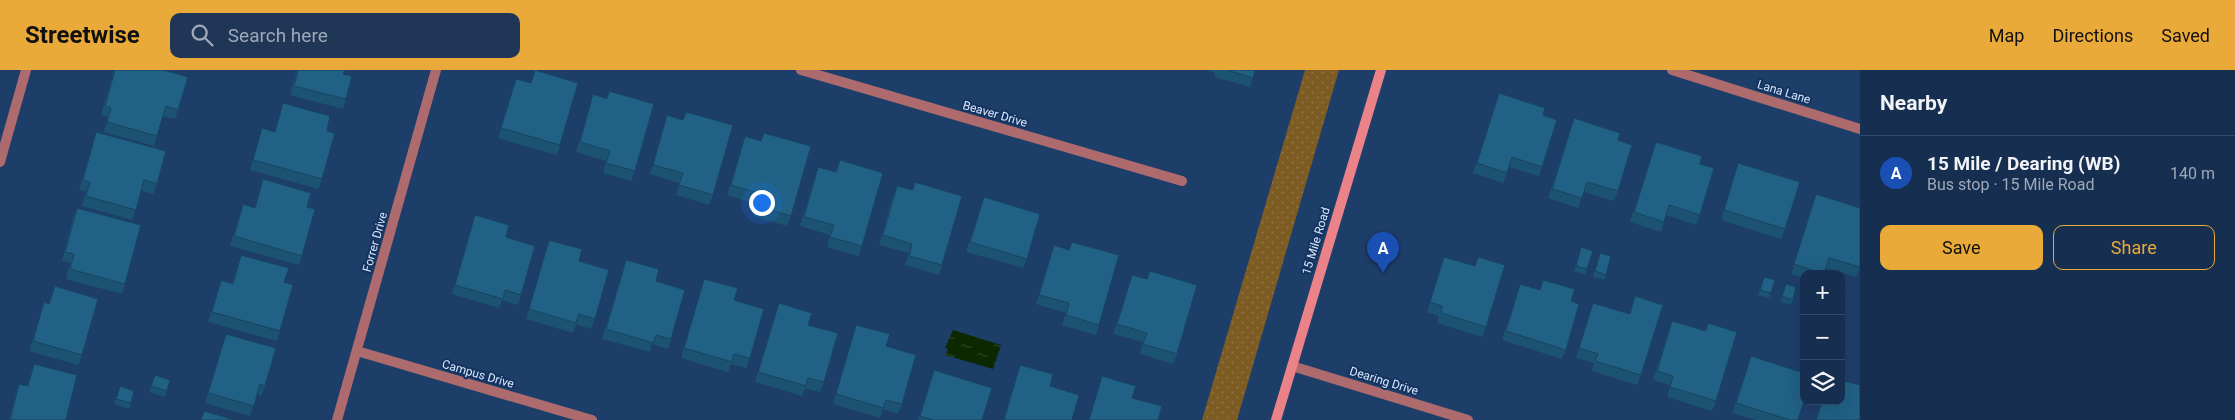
<!DOCTYPE html>
<html lang="en">
<head>
<meta charset="utf-8">
<style>
	:root { --surface:#162e50; --page:#1f3657; --text:#f1f3f6; --muted:#9ea8b7; --line:#354a67; --accent:#eaaa39 }
	body { margin:0; font-family:Roboto,sans-serif; background:var(--page); color:var(--text) }
	.controls { position:absolute; right:15px; bottom:15px; display:grid; overflow:hidden; border-radius:10px; box-shadow:0 5px 20px #0002 }
	.controls button { width:45px; height:45px; display:grid; place-items:center; padding:0; border:0; border-bottom:1px solid var(--line); background:var(--surface); color:var(--text); font:25px sans-serif }
	.you { position:absolute; left:761px; top:132px; width:18px; height:18px; margin:-12px; border:4px solid #fff; border-radius:50%; background:#1a73e8; box-shadow:0 0 0 8px #1a73e833 }
	.badge { display:grid; place-items:center; width:32px; height:32px; border-radius:50%; background:var(--accent); color:#fff; font-size:16px; font-weight:700 }
	.pin { position:absolute; translate:-50% -41px; filter:drop-shadow(0 1px 2px #0008) }
	.pin::after { content:''; position:absolute; top:26px; width:18px; height:15px; background:inherit; clip-path:polygon(0 0,100% 0,50% 100%) }
	.list { margin:0; padding:0; list-style:none }
	h2 { display:flex; justify-content:space-between; align-items:center; height:65px; margin:0; padding:0 20px; font-size:21px }
	h2 small { font-size:16px; font-weight:400; color:var(--muted) }
	.list li { display:grid; grid-template-columns:32px 1fr auto; gap:15px; align-items:center; box-sizing:border-box; height:75px; padding:0 20px; border-top:1px solid var(--line) }
	.list b { display:block; font-size:19px; white-space:nowrap }
	.list p { margin:0; font-size:16px; white-space:nowrap; color:var(--muted) }
	.list em { font-size:16px; font-style:normal; color:var(--muted) }
	.actions { display:flex; gap:10px; padding:15px 20px }
	.actions a { flex:1; padding:11px 0; border:1px solid var(--accent); border-radius:10px; text-align:center; font-size:18px; color:var(--accent) }
	.actions .main { background:var(--accent); color:#111 }
	.icon { flex:none; width:28px; height:28px; fill:none; stroke:currentColor; stroke-width:2; stroke-linecap:round; stroke-linejoin:round }
	.map { position:relative; flex:none; width:1860px; height:350px; overflow:hidden }
	header { display:flex; align-items:center; gap:30px; box-sizing:border-box; height:70px; padding:0 25px; background:var(--accent); color:#111 }
	header strong { font-size:24px }
	nav { display:flex; gap:28px; margin-inline-start:auto; font-size:18px }
	.search { width:350px; height:45px; background:var(--page); display:flex; align-items:center; gap:12px; box-sizing:border-box; padding:0 18px; border-radius:10px; color:var(--muted); font-size:19px }
	main { display:flex }
	aside { flex:1; background:var(--surface) }
	.map>svg:first-child { display:block }
	.grass { fill:url(#grass-dots) }
	.water { fill:url(#water-ripples) }
	.lines { fill:none; stroke-linecap:round; stroke-linejoin:round }
	.minor { stroke:#ad6b6e; stroke-width:10 }
	.secondary { stroke:#ea8288; stroke-width:10 }
	.wall { fill:#1c5372 }
	.building { fill:#216185; stroke:#17445d }
	.labels { text-anchor:middle; dominant-baseline:central; stroke-width:4; stroke-linejoin:round; paint-order:stroke }
	.street-label { font-size:12px; fill:#d9e9ff; stroke:#14335f }
</style>
</head>
<body>
<header>
<strong>Streetwise</strong>
<div class="search"><svg class="icon" aria-label="search" viewBox="0 0 24 24"><circle cx="10" cy="10" r="6"/><path d="M15 15l6 6"/></svg>Search here</div>
<nav><a>Map</a><a>Directions</a><a>Saved</a></nav>
</header>
<main>
<div class="map">
<svg width="1860" height="350" viewBox="0 0 1860 350">
	<defs>
		<pattern id="grass-dots" width="8" height="8" patternUnits="userSpaceOnUse" patternTransform="scale(1.25)"><rect width="8" height="8" fill="#7d5c23"/><path d="M2 2h.1M6 6h.1" fill="none" stroke="#8f7344" stroke-width="1.8" stroke-linecap="round"/></pattern>
		<pattern id="water-ripples" width="26" height="14" patternUnits="userSpaceOnUse" patternTransform="scale(1.25)"><rect width="26" height="14" fill="#0b2800"/><path d="M2 4q2-2 4 0t4 0M15 11q2-2 4 0t4 0" fill="none" stroke="#2e4726"/></pattern>
	</defs>
	<rect width="100%" height="100%" fill="#1e3e6a"/>
	<path class="grass" d="M 1305,0 L 1339,0 L 1237,350 L 1202,350 Z"/>
	<path class="water" d="M 953,260 L 1001,275 L 993,299 L 945,285 L 948,279 L 945,278 Z"/>
	<g class="lines">
		<path class="minor" d="M 801,0 L 1182,111
			M 1672,0 L 1860,59
			M 0,92 L 26,0
			M 357,281 L 592,350
			M 1292,296 L 1468,350
			M 337,350 L 436,0"/>
		<path class="secondary" d="M 1276,350 L 1381,0"/>
	</g>
	<path class="wall" d="M 114,0 L 163,0 L 178,40 L 175,49 L 163,46 L 154,76 L 104,62 L 108,47 L 101,45 Z
		M 297,0 L 345,0 L 343,4 L 346,29 L 343,39 L 290,25 Z
		M 535,0 L 560,75 L 557,85 L 498,68 L 516,9 L 531,13 Z
		M 1207,0 L 1255,0 L 1250,17 L 1214,7 L 1215,3 Z
		M 609,21 L 635,101 L 631,111 L 603,103 L 606,91 L 576,82 L 590,34 L 593,24 L 606,28 Z
		M 1499,23 L 1543,45 L 1542,97 L 1539,106 L 1509,97 L 1503,113 L 1473,103 Z
		M 283,33 L 327,61 L 322,109 L 318,119 L 250,100 L 262,58 L 274,62 Z
		M 667,45 L 713,125 L 709,135 L 676,125 L 679,113 L 650,104 Z
		M 1574,48 L 1618,70 L 1618,121 L 1614,131 L 1584,122 L 1578,138 L 1548,128 Z
		M 96,62 L 157,114 L 153,124 L 141,120 L 132,150 L 82,136 L 86,121 L 79,120 L 93,72 Z
		M 745,66 L 791,146 L 787,156 L 753,146 L 757,134 L 727,125 Z
		M 1656,72 L 1700,94 L 1700,145 L 1696,155 L 1666,145 L 1661,162 L 1630,152 Z
		M 1738,93 L 1785,159 L 1781,169 L 1721,150 Z
		M 818,97 L 862,176 L 859,186 L 827,177 L 830,165 L 800,156 Z
		M 263,109 L 302,186 L 299,195 L 230,176 L 243,134 L 255,138 Z
		M 915,112 L 942,195 L 939,205 L 905,195 L 909,183 L 879,175 L 893,125 L 897,116 L 912,120 Z
		M 1816,124 L 1860,197 L 1856,207 L 1826,198 L 1824,204 L 1804,204 L 1804,208 L 1791,204 Z
		M 984,127 L 1027,189 L 1023,198 L 966,182 Z
		M 77,138 L 125,214 L 122,224 L 66,209 L 70,193 L 62,191 L 73,147 Z
		M 475,145 L 506,167 L 521,225 L 518,235 L 502,230 L 499,238 L 452,224 Z
		M 549,170 L 579,191 L 595,249 L 591,259 L 576,254 L 573,263 L 526,249 Z
		M 1054,175 L 1099,255 L 1096,265 L 1062,255 L 1066,243 L 1036,234 Z
		M 1581,177 L 1587,199 L 1585,205 L 1574,201 Z
		M 241,185 L 284,212 L 280,261 L 277,271 L 208,252 L 221,210 L 232,214 Z
		M 1444,187 L 1475,196 L 1478,187 L 1486,257 L 1482,267 L 1437,253 L 1439,246 L 1427,242 Z
		M 1598,189 L 1606,205 L 1604,210 L 1593,207 Z
		M 626,190 L 656,211 L 671,269 L 668,279 L 652,274 L 650,282 L 602,269 Z
		M 1132,205 L 1177,284 L 1173,294 L 1140,284 L 1143,272 L 1113,264 Z
		M 1764,207 L 1775,210 L 1769,228 L 1758,225 Z
		M 704,209 L 734,230 L 750,288 L 746,298 L 731,294 L 728,302 L 681,288 Z
		M 1543,210 L 1571,231 L 1566,280 L 1562,289 L 1502,270 L 1520,214 L 1540,220 Z
		M 1786,214 L 1793,230 L 1791,235 L 1780,232 Z
		M 55,216 L 82,285 L 78,295 L 29,281 L 44,232 L 49,234 Z
		M 1635,226 L 1641,305 L 1637,315 L 1592,301 L 1594,293 L 1576,288 L 1593,233 L 1629,244 Z
		M 779,233 L 808,255 L 824,312 L 820,322 L 805,318 L 802,326 L 755,312 Z
		M 1672,251 L 1705,261 L 1708,253 L 1716,331 L 1712,341 L 1667,327 L 1670,315 L 1653,310 Z
		M 856,255 L 886,276 L 902,334 L 898,344 L 883,339 L 880,348 L 833,334 Z
		M 226,264 L 265,316 L 261,326 L 257,324 L 250,346 L 205,333 Z
		M 1751,286 L 1798,350 L 1756,350 L 1732,343 Z
		M 34,294 L 66,350 L 9,350 L 16,323 L 19,314 L 27,316 Z
		M 1020,295 L 1050,316 L 1072,350 L 1003,350 Z
		M 934,300 L 982,350 L 918,350 Z
		M 155,305 L 170,310 L 165,327 L 149,322 Z
		M 1102,306 L 1132,328 L 1158,350 L 1089,350 Z
		M 120,316 L 131,333 L 129,339 L 114,334 Z"/>
	<path class="building" d="M 115,0 L 163,0 L 188,7 L 178,40 L 166,36 L 157,66 L 107,52 L 111,38 L 105,36 Z
		M 298,0 L 345,0 L 343,4 L 352,6 L 346,29 L 294,16 Z
		M 535,0 L 578,13 L 560,75 L 501,58 L 516,9 L 531,13 Z
		M 1227,0 L 1255,0 L 1253,8 Z
		M 609,21 L 654,34 L 635,101 L 606,93 L 610,81 L 580,72 L 593,24 L 607,29 Z
		M 1499,23 L 1545,38 L 1543,45 L 1557,50 L 1542,97 L 1512,87 L 1507,103 L 1477,93 Z
		M 283,33 L 330,46 L 327,61 L 335,63 L 322,109 L 253,90 L 262,58 L 275,62 Z
		M 686,42 L 733,55 L 713,125 L 679,115 L 683,103 L 653,95 L 667,45 L 683,50 Z
		M 1574,48 L 1620,63 L 1618,70 L 1632,75 L 1618,121 L 1587,112 L 1582,128 L 1552,119 Z
		M 96,62 L 166,81 L 157,114 L 144,110 L 136,140 L 86,126 L 90,112 L 83,110 Z
		M 764,63 L 811,76 L 791,146 L 757,136 L 761,124 L 731,115 L 745,66 L 761,71 Z
		M 1656,72 L 1702,86 L 1700,94 L 1714,98 L 1700,145 L 1669,135 L 1664,152 L 1634,142 Z
		M 840,90 L 883,103 L 862,176 L 830,167 L 834,155 L 804,147 L 818,97 L 836,102 Z
		M 1738,93 L 1800,112 L 1785,159 L 1724,140 Z
		M 263,109 L 311,123 L 307,137 L 315,139 L 302,186 L 234,166 L 243,134 L 255,138 Z
		M 915,112 L 962,126 L 942,195 L 909,186 L 912,174 L 883,165 L 897,116 L 913,120 Z
		M 1816,124 L 1860,138 L 1860,197 L 1829,188 L 1824,204 L 1794,194 Z
		M 984,127 L 1040,144 L 1027,189 L 970,172 Z
		M 77,138 L 141,155 L 125,214 L 70,199 L 74,184 L 65,182 Z
		M 475,145 L 509,155 L 506,167 L 535,176 L 521,225 L 505,220 L 503,229 L 455,215 Z
		M 549,170 L 582,179 L 579,191 L 609,200 L 595,249 L 579,244 L 576,253 L 529,239 Z
		M 1072,172 L 1119,185 L 1099,255 L 1066,245 L 1069,233 L 1039,225 L 1054,175 L 1069,180 Z
		M 1581,177 L 1593,181 L 1587,199 L 1576,196 Z
		M 1600,183 L 1611,186 L 1606,205 L 1595,201 Z
		M 241,185 L 289,198 L 284,212 L 293,215 L 280,261 L 212,242 L 221,210 L 233,214 Z
		M 1444,187 L 1475,196 L 1478,187 L 1505,195 L 1486,257 L 1441,243 L 1442,236 L 1430,232 Z
		M 626,190 L 659,199 L 656,211 L 685,220 L 671,269 L 656,265 L 653,273 L 606,259 Z
		M 1150,201 L 1197,215 L 1177,284 L 1143,274 L 1147,263 L 1117,254 L 1132,205 L 1147,209 Z
		M 1764,207 L 1775,210 L 1771,223 L 1760,220 Z
		M 704,209 L 738,218 L 734,230 L 764,239 L 750,288 L 734,284 L 732,292 L 684,278 Z
		M 1543,210 L 1575,219 L 1571,231 L 1579,234 L 1566,280 L 1506,261 L 1520,214 L 1540,220 Z
		M 1786,214 L 1796,217 L 1793,230 L 1782,226 Z
		M 55,216 L 98,229 L 82,285 L 33,271 L 44,232 L 49,234 Z
		M 1635,226 L 1663,235 L 1641,305 L 1595,291 L 1598,284 L 1579,278 L 1593,233 L 1630,244 Z
		M 779,233 L 812,243 L 808,255 L 838,263 L 824,312 L 808,308 L 806,316 L 758,302 Z
		M 1672,251 L 1706,261 L 1708,253 L 1737,262 L 1716,331 L 1670,317 L 1673,306 L 1657,301 Z
		M 856,255 L 890,264 L 886,276 L 916,285 L 902,334 L 886,330 L 883,338 L 836,324 Z
		M 226,264 L 276,278 L 265,316 L 260,314 L 254,336 L 208,323 Z
		M 1751,286 L 1804,303 L 1804,331 L 1798,350 L 1790,350 L 1736,333 Z
		M 34,294 L 77,305 L 66,350 L 10,350 L 19,314 L 28,316 Z
		M 1020,295 L 1053,304 L 1050,316 L 1079,325 L 1072,350 L 1004,350 Z
		M 934,300 L 992,318 L 982,350 L 933,350 L 920,346 Z
		M 155,305 L 170,310 L 167,321 L 151,316 Z
		M 1102,306 L 1136,316 L 1132,328 L 1162,336 L 1158,350 L 1089,350 Z
		M 1841,310 L 1860,315 L 1860,350 L 1816,350 L 1822,331 L 1841,331 Z
		M 120,316 L 134,321 L 131,333 L 116,329 Z
		M 204,341 L 235,350 L 201,350 Z"/>
	<g class="labels">
		<g class="street-label">
			<text transform="translate(1784 22) rotate(17)">Lana Lane</text>
			<text transform="translate(995 44) rotate(16)">Beaver Drive</text>
			<text transform="translate(1316 171) rotate(-73)">15 Mile Road</text>
			<text transform="translate(375 172) rotate(-74)">Forrer Drive</text>
			<text transform="translate(478 304) rotate(16)">Campus Drive</text>
			<text transform="translate(1384 311) rotate(17)">Dearing Drive</text>
		</g>
	</g>
</svg>
<div class="controls">
<button>+</button>
<button>−</button>
<button><svg class="icon" aria-label="layers" viewBox="0 0 24 24"><path d="M12 4l9 5-9 5-9-5zM3 14l9 5 9-5"/></svg></button>
</div>
<div class="you"></div>
<div class="pin badge" style="left:1383px;top:203px;background:#1a4fb4">A</div>
</div>
<aside>
<h2>Nearby<small></small></h2>
<ul class="list">
<li><span class="badge" style="background:#1a4fb4">A</span><div><b>15 Mile / Dearing (WB)</b><p>Bus stop · 15 Mile Road</p></div><em>140 m</em></li>
</ul>
<div class="actions"><a class="main">Save</a><a>Share</a></div>
</aside>
</main>
</body>
</html>
